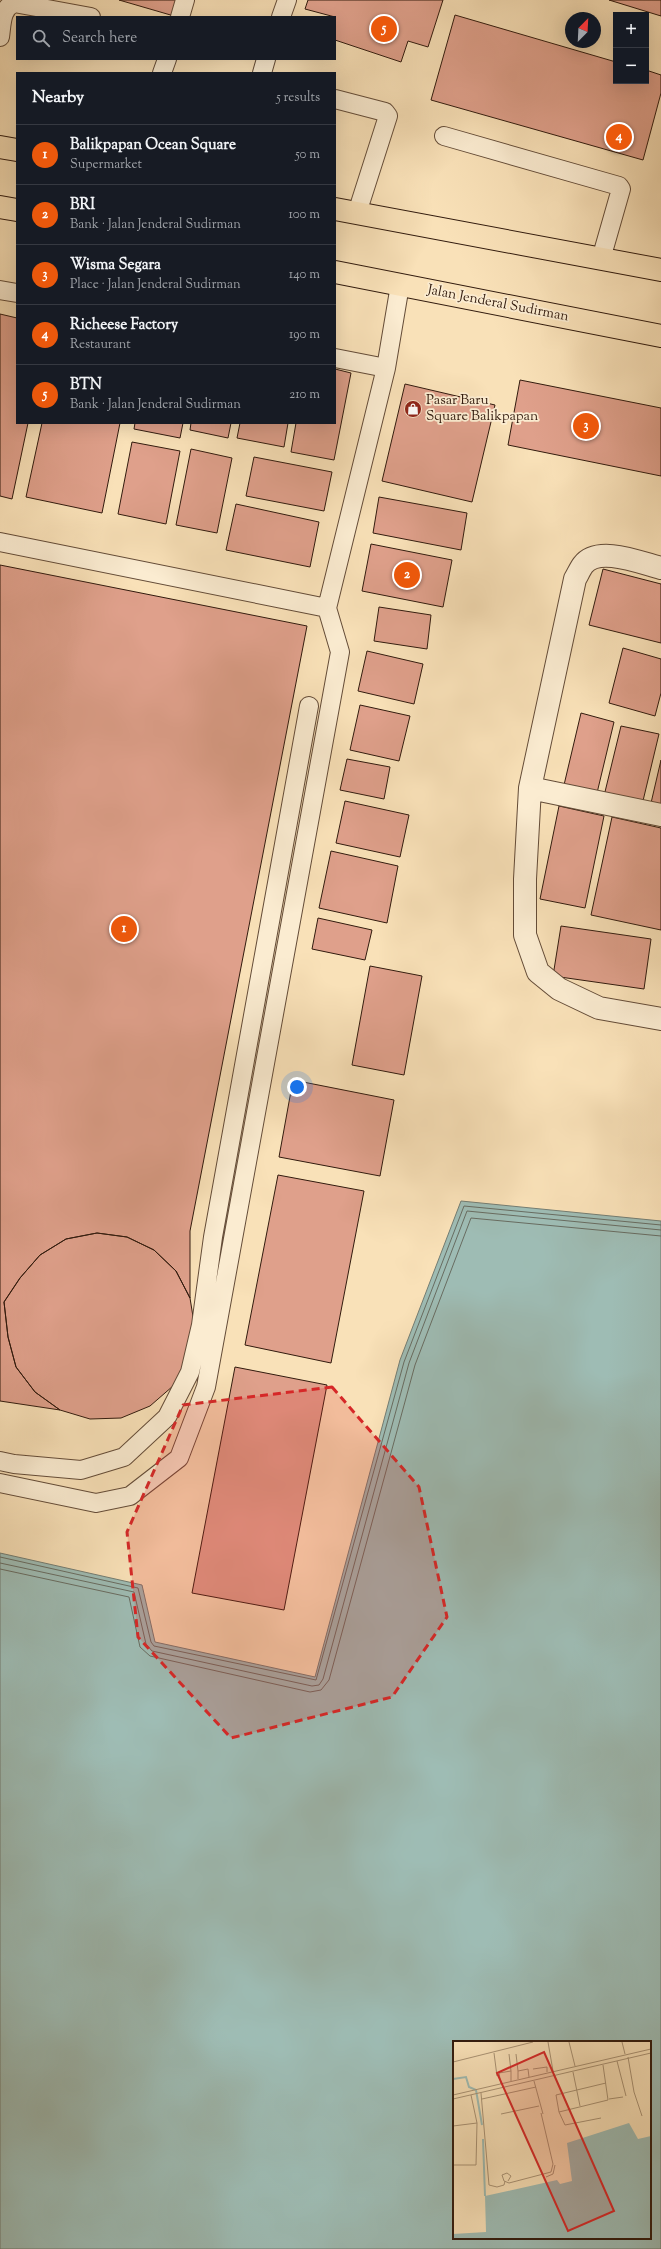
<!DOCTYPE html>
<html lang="en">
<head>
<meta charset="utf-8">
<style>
	:root { --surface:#171b24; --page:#20242c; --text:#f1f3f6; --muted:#9ea1a6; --line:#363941; --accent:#ea580c }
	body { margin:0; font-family:"Sorts Mill Goudy",serif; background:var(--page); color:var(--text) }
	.controls { position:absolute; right:12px; top:12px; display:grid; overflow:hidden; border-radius:0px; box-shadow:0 4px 16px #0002 }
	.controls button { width:36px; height:36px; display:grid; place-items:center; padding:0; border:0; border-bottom:1px solid var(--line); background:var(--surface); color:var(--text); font:20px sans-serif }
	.compass { position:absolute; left:565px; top:12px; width:36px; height:36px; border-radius:50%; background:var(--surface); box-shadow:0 4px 16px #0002; rotate:24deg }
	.you { position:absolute; left:297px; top:1087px; width:14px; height:14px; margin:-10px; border:3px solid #fff; border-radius:50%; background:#1a73e8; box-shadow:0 0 0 6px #1a73e833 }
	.badge { display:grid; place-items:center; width:26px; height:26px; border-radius:50%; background:var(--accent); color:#fff; font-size:13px; font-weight:700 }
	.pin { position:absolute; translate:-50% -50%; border:2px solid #fff; box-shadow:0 1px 4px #0006 }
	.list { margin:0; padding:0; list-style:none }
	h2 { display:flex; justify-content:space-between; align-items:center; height:52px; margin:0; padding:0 16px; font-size:17px }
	h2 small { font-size:13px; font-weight:400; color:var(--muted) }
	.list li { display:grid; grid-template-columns:26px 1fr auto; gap:12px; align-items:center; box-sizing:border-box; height:60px; padding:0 16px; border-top:1px solid var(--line) }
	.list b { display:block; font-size:15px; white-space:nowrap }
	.list p { margin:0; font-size:13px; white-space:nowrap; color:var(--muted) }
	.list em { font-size:13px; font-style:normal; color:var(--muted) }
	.icon { flex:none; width:22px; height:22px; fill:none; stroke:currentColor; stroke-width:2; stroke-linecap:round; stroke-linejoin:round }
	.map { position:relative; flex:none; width:661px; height:2249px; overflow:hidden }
	.search { position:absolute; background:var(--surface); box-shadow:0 4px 16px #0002; left:16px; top:16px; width:320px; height:44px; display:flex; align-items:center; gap:10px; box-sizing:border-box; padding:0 14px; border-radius:0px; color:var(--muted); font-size:15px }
	.panel { position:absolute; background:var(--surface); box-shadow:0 4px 16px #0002; left:16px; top:72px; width:320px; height:352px; border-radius:0px }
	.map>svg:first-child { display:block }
	.water { fill:#9ebcb4; stroke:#737c72; fill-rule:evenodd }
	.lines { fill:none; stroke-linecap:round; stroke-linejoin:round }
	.shore { stroke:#686c61; stroke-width:1 }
	.building { fill:#dfa08b; stroke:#321b0e }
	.service-casing { stroke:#644c38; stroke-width:20 }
	.minor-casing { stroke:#644c38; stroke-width:24 }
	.trunk-casing { stroke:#321b0e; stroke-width:24 }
	.service { stroke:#fbecd1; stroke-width:18 }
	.minor { stroke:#fbecd1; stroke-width:22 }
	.trunk { stroke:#f9e1b8; stroke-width:22 }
	.marked { fill:#d62828; fill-opacity:0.2; stroke:#d62828; stroke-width:3; stroke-dasharray:8 5; stroke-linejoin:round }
	.labels { text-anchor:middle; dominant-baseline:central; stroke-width:3.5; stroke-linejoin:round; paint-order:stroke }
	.street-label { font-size:14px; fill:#321b0e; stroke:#fbecd1 }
	.poi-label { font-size:14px; fill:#321b0e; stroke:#fbecd1; text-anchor:start }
	.inset-river { fill:none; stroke:#9ebcb4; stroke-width:2 }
	.inset-road { fill:none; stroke:#a99274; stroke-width:1 }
	.view { fill:#d62828; fill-opacity:0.15; stroke:#d62828; stroke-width:2 }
	.inset-edge { fill:none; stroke:#321b0e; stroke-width:2 }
</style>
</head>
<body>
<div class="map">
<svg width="661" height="2249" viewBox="0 0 661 2249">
	<rect width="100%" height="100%" fill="#f9e1b8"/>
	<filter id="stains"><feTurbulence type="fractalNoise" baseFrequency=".005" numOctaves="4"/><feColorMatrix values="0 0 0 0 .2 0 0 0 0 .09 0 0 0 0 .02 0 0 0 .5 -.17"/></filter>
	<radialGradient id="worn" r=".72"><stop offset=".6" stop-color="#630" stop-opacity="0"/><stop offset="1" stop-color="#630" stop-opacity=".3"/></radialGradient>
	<path class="water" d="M 461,1201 L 661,1221 L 661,2249 L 0,2249 L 0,1553 L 142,1585 L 155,1642 L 315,1677 L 400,1360 ZM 454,2042 L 650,2042 L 650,2238 L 454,2238 Z"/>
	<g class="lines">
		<path class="shore" d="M 0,1557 L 138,1588 L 151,1642 L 154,1646 L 316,1680 L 404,1362 L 464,1206 L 661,1225
			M 0,1563 L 134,1592 L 146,1644 L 152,1651 L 312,1686 L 319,1685 L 323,1679 L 409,1363 L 467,1211 L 661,1230
			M 0,1569 L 129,1597 L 140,1647 L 150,1656 L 310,1692 L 321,1690 L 329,1680 L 415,1365 L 471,1218 L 661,1236"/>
	</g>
	<path class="building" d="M 119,0 L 179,0 L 174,16 Z
		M 308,0 L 443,0 L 428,47 L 408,41 L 401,62 L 335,40 L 335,17 L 305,9 Z
		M 609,0 L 661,0 L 661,16 Z
		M 455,15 L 616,62 L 616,81 L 646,81 L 646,70 L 661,75 L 661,93 L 643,160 L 431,100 Z
		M 0,314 L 17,318 L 17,423 L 28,423 L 12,499 L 0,496 Z
		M 335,369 L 351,373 L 334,460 L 291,452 L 296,423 L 335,423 Z
		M 520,380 L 661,408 L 661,476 L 508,445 Z
		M 405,384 L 495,405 L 472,502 L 382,481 Z
		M 42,423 L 120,423 L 102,513 L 26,497 Z
		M 135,423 L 183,423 L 180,438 L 134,429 Z
		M 191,423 L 231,423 L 228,438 L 190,430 Z
		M 240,423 L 288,423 L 284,447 L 237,438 Z
		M 132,442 L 180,451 L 166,524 L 118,514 Z
		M 191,449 L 232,458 L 217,533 L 176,525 Z
		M 254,457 L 332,472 L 324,511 L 246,496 Z
		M 379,497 L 467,513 L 461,550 L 373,533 Z
		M 236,504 L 319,522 L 310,567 L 226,550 Z
		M 371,544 L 452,560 L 443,607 L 362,591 Z
		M 0,565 L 307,626 L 190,1231 L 190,1298 L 176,1271 L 154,1250 L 127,1237 L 97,1233 L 66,1239 L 40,1255 L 20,1278 L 4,1302 L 8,1337 L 16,1367 L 35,1392 L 60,1410 L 0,1401 Z
		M 603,569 L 661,584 L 661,643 L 589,625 Z
		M 379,607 L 431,615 L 427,649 L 374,641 Z
		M 623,648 L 661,659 L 661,693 L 655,716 L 609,703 Z
		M 367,651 L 423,664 L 414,704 L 358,691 Z
		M 360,705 L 410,716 L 399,761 L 350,750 Z
		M 581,713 L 614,722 L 597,793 L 564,785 Z
		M 621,726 L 659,734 L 642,805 L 604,796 Z
		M 347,759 L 390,767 L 384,799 L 340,790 Z
		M 661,760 L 661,806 L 651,803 Z
		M 345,801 L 409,815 L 400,857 L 336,843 Z
		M 559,806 L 604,816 L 585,908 L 540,899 Z
		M 612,817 L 661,828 L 661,930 L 591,915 Z
		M 331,851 L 398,866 L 387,923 L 319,908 Z
		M 318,918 L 372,930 L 365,960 L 312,949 Z
		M 561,926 L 651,939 L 644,989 L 553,976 Z
		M 370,966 L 422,976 L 404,1075 L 352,1065 Z
		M 293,1080 L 394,1100 L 380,1176 L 279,1157 Z
		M 278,1175 L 364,1191 L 331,1363 L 245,1345 Z
		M 97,1233 L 127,1237 L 154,1250 L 176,1271 L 190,1298 L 195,1329 L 189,1359 L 173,1386 L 150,1406 L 121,1418 L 90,1419 L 60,1410 L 35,1392 L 16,1367 L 8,1337 L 4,1302 L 20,1278 L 40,1255 L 66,1239 Z
		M 235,1367 L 327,1385 L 284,1610 L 192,1593 Z"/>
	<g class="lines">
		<g class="service-casing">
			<path id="service" d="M 180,17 L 185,0
				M 281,17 L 287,0
				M 0,37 C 2,23 1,9 14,3 L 91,17
				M 162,73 L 167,59
				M 262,73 L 266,59
				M 335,99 L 385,112 L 388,116 L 357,213
				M 444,136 L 619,186 L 621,189 L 601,259
				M 0,290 L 17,293
				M 335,358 L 386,368
				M 0,542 L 327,608
				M 0,1461 L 14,1464 L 81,1470 L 124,1457 L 167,1417 L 190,1372 L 201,1325 L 213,1237 L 309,706
				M 0,1483 L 96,1503 L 130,1496 L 179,1458 L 206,1387 L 340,652 L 327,608 L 386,368 L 400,285"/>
		</g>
		<g class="minor-casing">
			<path id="minor" d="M 661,568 C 641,563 598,545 583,565 C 580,569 578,574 575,579 L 530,788 L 525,879 L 525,935 L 538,972 L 559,989 L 599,1008 L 661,1019
				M 530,788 L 661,815"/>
		</g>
		<g class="trunk-casing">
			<path id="trunk" d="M 0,147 L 17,150
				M 0,207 L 17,210
				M 335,209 L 661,270
				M 335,272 L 661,336"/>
		</g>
		<use href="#service" class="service"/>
		<use href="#minor" class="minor"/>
		<use href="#trunk" class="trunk"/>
	</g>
	<path class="marked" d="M 332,1387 L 419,1487 L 447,1617 L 392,1697 L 231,1738 L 138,1637 L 127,1532 L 183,1405 Z"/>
	<defs>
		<g id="shop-disc" transform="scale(0.9)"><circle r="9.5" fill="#8f2418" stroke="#fbecd1"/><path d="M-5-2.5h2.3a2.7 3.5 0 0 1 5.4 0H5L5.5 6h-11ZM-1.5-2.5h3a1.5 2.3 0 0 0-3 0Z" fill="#fff"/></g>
	</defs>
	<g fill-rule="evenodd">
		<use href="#shop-disc" x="413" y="409"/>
	</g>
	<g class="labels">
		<g class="street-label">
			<text transform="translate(498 304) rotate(11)">Jalan Jenderal Sudirman</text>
		</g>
		<g class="poi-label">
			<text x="426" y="401">Pasar Baru<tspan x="426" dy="16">Square Balikpapan</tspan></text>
		</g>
	</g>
	<g transform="translate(453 2041)">
		<rect width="198" height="198" fill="#f9e1b8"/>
		<path d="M 176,82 L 185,98 L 198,95 L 198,197 L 0,197 L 0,193 L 33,191 L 32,155 L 104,139 L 107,143 L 119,140 L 114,102 Z" fill="#9ebcb4"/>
		<path class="inset-river" d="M 0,38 L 13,36 L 16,46 L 23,49 L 29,84M 30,98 L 32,155"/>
		<path class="inset-road" d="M 95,1 L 100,30M 116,1 L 122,25M 169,1 L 172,13M 41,12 L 44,35M 56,13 L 58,30M 63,13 L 65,30M 175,16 L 181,51 L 189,75M 164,20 L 173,55M 0,21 L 80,1M 80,28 L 94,26 L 94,31M 120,31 L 127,65M 65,38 L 65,30 L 75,28 L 76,36M 81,40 L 90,73M 48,43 L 46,32 L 58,30 L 58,40M 28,52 L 36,144 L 44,146 L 51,144 L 52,140M 0,54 L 198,8M 18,54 L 24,82 L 23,124M 0,58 L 198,12M 29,58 L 83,46M 156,58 L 170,56M 106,71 L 155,59 L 150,24M 48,73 L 86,65M 148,77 L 112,84 L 106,71 L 103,54 L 153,42M 0,85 L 24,82M 0,124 L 23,124M 93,136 L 100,133 L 102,124M 51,140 L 56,142 L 98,131 L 100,123 L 88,72M 51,140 L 49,134 L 54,132 L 58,135 L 55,140"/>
		<path class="view" d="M 91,11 L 161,170 L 115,190 L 44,32 Z"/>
		<rect width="198" height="198" class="inset-edge"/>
	</g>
	<rect width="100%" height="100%" filter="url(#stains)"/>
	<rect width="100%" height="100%" fill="url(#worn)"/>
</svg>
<div class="controls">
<button>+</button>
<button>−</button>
</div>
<svg class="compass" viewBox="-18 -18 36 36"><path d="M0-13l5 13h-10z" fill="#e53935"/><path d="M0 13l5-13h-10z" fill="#9ea1a6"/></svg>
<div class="you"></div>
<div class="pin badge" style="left:124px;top:929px">1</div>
<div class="pin badge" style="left:407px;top:575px">2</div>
<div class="pin badge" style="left:586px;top:426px">3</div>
<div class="pin badge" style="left:619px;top:137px">4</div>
<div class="pin badge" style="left:384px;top:29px">5</div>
<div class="search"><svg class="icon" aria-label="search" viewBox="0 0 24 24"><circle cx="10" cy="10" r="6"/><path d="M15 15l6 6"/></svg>Search here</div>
<section class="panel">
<h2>Nearby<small>5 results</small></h2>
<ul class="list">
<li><span class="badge">1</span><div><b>Balikpapan Ocean Square</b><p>Supermarket</p></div><em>50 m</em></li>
<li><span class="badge">2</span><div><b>BRI</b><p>Bank · Jalan Jenderal Sudirman</p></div><em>100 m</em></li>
<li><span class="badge">3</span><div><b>Wisma Segara</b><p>Place · Jalan Jenderal Sudirman</p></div><em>140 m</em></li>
<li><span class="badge">4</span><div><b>Richeese Factory</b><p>Restaurant</p></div><em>190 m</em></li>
<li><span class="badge">5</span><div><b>BTN</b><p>Bank · Jalan Jenderal Sudirman</p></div><em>210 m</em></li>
</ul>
</section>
</div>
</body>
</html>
